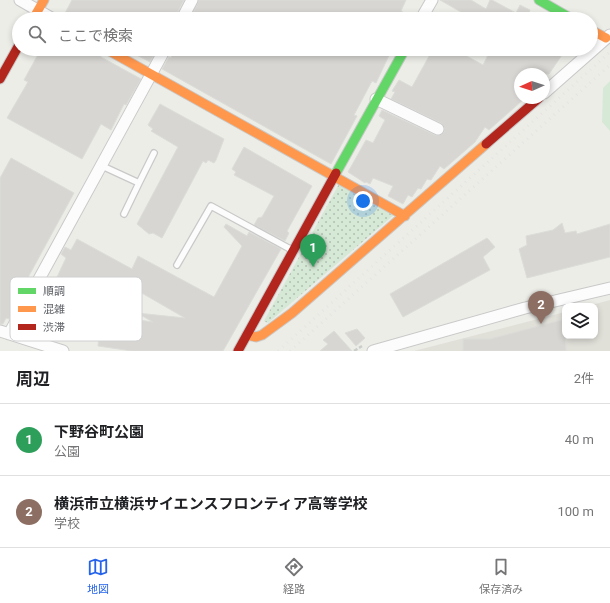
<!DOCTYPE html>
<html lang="ja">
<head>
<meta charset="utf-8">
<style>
	:root { --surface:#fff; --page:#f6f6f6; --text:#202124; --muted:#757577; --line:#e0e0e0; --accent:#2563eb }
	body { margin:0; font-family:Roboto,"Noto Sans JP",sans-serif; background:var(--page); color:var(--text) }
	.controls { position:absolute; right:12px; bottom:12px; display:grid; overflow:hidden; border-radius:8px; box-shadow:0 2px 6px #0003 }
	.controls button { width:36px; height:36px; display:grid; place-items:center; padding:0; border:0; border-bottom:1px solid var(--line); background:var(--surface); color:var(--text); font:20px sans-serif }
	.compass { position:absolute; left:514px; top:68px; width:36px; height:36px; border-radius:50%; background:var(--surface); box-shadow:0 2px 6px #0003; rotate:267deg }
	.you { position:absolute; left:363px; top:201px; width:14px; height:14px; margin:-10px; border:3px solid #fff; border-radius:50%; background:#1a73e8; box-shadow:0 0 0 6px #1a73e833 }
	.badge { display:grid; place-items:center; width:26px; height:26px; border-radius:50%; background:var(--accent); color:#fff; font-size:13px; font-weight:700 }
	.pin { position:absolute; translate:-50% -33px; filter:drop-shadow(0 1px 2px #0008) }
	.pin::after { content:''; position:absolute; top:21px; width:14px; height:12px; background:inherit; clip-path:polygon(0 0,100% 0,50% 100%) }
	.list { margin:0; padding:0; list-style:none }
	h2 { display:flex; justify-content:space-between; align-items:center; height:52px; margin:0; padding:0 16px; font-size:17px }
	h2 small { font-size:13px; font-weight:400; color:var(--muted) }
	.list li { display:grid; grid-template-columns:26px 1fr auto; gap:12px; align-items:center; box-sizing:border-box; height:72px; padding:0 16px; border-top:1px solid var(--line) }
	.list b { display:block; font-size:15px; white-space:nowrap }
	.list p { margin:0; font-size:13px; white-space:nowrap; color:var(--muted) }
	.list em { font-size:13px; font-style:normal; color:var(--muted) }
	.icon { flex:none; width:22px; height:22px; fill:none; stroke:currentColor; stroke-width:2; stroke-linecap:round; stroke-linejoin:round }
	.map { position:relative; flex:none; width:610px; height:351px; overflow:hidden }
	.search { position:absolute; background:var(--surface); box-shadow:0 2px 6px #0003; left:12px; right:12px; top:12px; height:44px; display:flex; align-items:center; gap:10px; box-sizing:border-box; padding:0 14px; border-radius:22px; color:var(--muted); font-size:15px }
	.sheet { height:196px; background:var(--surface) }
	nav { display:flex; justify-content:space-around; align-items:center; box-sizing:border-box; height:56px; border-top:1px solid var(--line); background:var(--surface); font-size:11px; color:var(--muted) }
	nav a { display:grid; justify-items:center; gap:2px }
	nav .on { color:var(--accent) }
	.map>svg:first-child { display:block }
	.education { fill:#e0dfd8 }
	.green { fill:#d6e9d6 }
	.park { fill:url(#park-dots) }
	.building { fill:#d7d6d3; stroke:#dcdcd8 }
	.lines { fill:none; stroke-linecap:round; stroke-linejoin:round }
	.lane-casing { stroke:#c9c9c9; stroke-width:8 }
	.street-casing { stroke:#c9c9c9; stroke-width:13 }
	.fast-casing { stroke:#c9c9c9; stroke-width:11 }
	.slow-casing { stroke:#c9c9c9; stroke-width:11 }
	.jam-casing { stroke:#c9c9c9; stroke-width:11 }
	.path { stroke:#c9cecb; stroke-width:2.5; stroke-dasharray:4 2; stroke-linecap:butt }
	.lane { stroke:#fcfcfc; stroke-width:5.5 }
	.street { stroke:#fcfcfc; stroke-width:11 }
	.fast { stroke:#63d668; stroke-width:9 }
	.slow { stroke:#ff974d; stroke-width:9 }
	.jam { stroke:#b3261e; stroke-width:9 }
	.rail { stroke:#e4e4e3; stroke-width:3; stroke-dasharray:1 5; stroke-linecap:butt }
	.key { fill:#fff; stroke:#cfd0d1; stroke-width:1 }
	.key-label { font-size:11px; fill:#5e6166 }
</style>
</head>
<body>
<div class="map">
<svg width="610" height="351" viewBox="0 0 610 351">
	<defs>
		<pattern id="park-dots" width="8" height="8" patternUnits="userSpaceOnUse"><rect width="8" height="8" fill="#d6e9d6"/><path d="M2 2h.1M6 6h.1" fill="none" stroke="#b1c0b1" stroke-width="1.8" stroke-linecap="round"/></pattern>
	</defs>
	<rect width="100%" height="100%" fill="#edede8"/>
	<path class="education" d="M 610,300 L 610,351 L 414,351 L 565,312 L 565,336 L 595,336 L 595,306 L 588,306 Z"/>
	<path class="green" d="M 610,81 L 610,131 L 602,122 L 603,88 Z"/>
	<path class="park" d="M 339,184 L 395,214 L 268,323 L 264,321 Z"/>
	<path class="building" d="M 72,0 L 184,0 L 174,19 L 72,19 L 64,15 Z
		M 199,0 L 406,0 L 401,11 L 414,19 L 196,19 L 191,17 Z
		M 440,0 L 471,0 L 486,9 L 490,0 L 492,0 L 516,13 L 520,5 L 530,10 L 527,19 L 473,19 Z
		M 41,49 L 97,49 L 101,57 L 141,79 L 126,105 L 124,104 L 111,130 L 101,124 L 82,159 L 7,118 L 28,82 L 24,80 Z
		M 125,49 L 153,49 L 156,51 L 150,62 Z
		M 175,49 L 392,49 L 376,83 L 372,81 L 354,115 L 357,116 L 331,164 L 162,69 L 169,57 L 171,58 Z
		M 433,49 L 454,49 L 483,65 L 491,49 L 566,49 L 549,74 L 520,74 L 520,98 L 524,99 L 489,130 L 485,127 L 475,142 L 444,169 L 440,166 L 431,180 L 427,179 L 421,189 L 418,188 L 412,197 L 408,195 L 403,204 L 388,196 L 393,186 L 373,178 L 370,184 L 366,182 L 365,183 L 348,172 L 366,140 L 373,143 L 385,120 L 379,116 L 382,110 L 435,135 L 439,136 L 444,132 L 445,128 L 441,123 L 391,99 L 395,92 L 392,91 L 399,80 L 412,87 Z
		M 160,104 L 224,139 L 216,160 L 214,163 L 208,160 L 206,163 L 203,161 L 162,238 L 153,233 L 149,234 L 137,224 L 178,147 L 151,131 L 153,129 L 148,125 Z
		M 244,147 L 312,186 L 287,231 L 289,233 L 285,241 L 254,225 L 258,218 L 262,217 L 274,196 L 234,175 L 236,172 L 232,169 Z
		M 11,158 L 74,193 L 12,307 L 15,308 L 9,319 L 6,318 L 3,324 L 0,324 L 0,178 Z
		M 562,223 L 565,233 L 576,231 L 577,234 L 610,224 L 610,257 L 527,278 L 519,249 L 527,245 L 526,236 L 553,230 Z
		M 226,224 L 247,236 L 249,232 L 281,249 L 223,351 L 132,351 L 98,346 L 101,318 L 104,318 L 104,315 L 153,322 L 137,313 L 185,318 L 114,277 L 104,295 L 79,281 L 46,336 L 21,326 L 28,313 L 36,316 L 57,277 L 66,258 L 61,254 L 65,247 L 71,250 L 77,239 L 132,269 L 138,256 L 214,297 L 242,246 L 224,227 Z
		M 487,238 L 495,247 L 483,257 L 490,270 L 403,317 L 390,294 Z
		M 565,319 L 566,351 L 463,351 L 463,339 L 490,339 Z
		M 357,329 L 365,338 L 356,346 L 345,333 Z
		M 334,331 L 352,351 L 320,351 L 328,344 L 323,340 Z"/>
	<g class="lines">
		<g class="lane-casing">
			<path id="lane" d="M 100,165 L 139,183 L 154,153
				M 124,214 L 139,183
				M 177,265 L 211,206 L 292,250"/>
		</g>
		<g class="street-casing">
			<path id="street" d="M 20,0 L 53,19
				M 182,19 L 192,0
				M 421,19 L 432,0
				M 544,93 L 610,35
				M 376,99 L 438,129
				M 0,331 L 63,351
				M 9,334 L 165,49
				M 373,351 L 525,308 L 610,288"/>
		</g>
		<g class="fast-casing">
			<path id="fast" d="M 539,0 L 572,19
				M 336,173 L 405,49"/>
		</g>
		<g class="slow-casing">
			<path id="slow" d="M 33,19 L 44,0
				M 591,30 L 606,38
				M 106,49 L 405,216
				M 247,335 L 256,337 L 262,335 L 292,313 L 486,144"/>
		</g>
		<g class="jam-casing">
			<path id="jam" d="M 0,79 L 19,45
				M 486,144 L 539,98
				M 238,351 L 336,173"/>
		</g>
		<path class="path" d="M 354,351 L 362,346"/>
		<use href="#lane" class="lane"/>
		<use href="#street" class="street"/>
		<use href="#fast" class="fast"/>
		<use href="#slow" class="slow"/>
		<use href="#jam" class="jam"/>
		<path class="rail" d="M 278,351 L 610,52
			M 290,351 L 610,65"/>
	</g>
	<rect x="10" y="277" width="132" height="64" rx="6" class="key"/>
	<rect x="18" y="288" width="18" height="6" fill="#63d668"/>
	<rect x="18" y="306" width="18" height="6" fill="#ff974d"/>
	<rect x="18" y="324" width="18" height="6" fill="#b3261e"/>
	<g class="key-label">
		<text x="43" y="295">順調</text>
		<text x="43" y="313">混雑</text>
		<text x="43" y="331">渋滞</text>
	</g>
</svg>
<div class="controls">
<button><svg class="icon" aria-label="layers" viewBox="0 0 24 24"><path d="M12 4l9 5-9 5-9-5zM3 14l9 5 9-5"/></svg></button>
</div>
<svg class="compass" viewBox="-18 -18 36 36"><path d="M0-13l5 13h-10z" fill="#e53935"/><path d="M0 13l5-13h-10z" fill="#757577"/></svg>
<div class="you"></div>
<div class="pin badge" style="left:313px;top:267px;background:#2e9e5b">1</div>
<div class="pin badge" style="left:541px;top:324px;background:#8d6e63">2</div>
<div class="search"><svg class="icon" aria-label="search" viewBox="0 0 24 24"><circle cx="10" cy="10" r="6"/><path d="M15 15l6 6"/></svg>ここで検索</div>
</div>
<section class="sheet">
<h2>周辺<small>2件</small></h2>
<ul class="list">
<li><span class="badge" style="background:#2e9e5b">1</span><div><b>下野谷町公園</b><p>公園</p></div><em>40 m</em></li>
<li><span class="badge" style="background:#8d6e63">2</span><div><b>横浜市立横浜サイエンスフロンティア高等学校</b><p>学校</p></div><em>100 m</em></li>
</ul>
</section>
<nav>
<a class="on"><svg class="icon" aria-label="map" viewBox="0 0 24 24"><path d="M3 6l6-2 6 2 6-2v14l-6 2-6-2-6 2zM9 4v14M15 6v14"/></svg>地図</a>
<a><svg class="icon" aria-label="directions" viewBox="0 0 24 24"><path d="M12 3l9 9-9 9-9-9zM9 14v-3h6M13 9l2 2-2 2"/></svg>経路</a>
<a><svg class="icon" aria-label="saved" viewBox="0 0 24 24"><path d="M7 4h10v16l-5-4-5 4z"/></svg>保存済み</a>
</nav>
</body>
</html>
